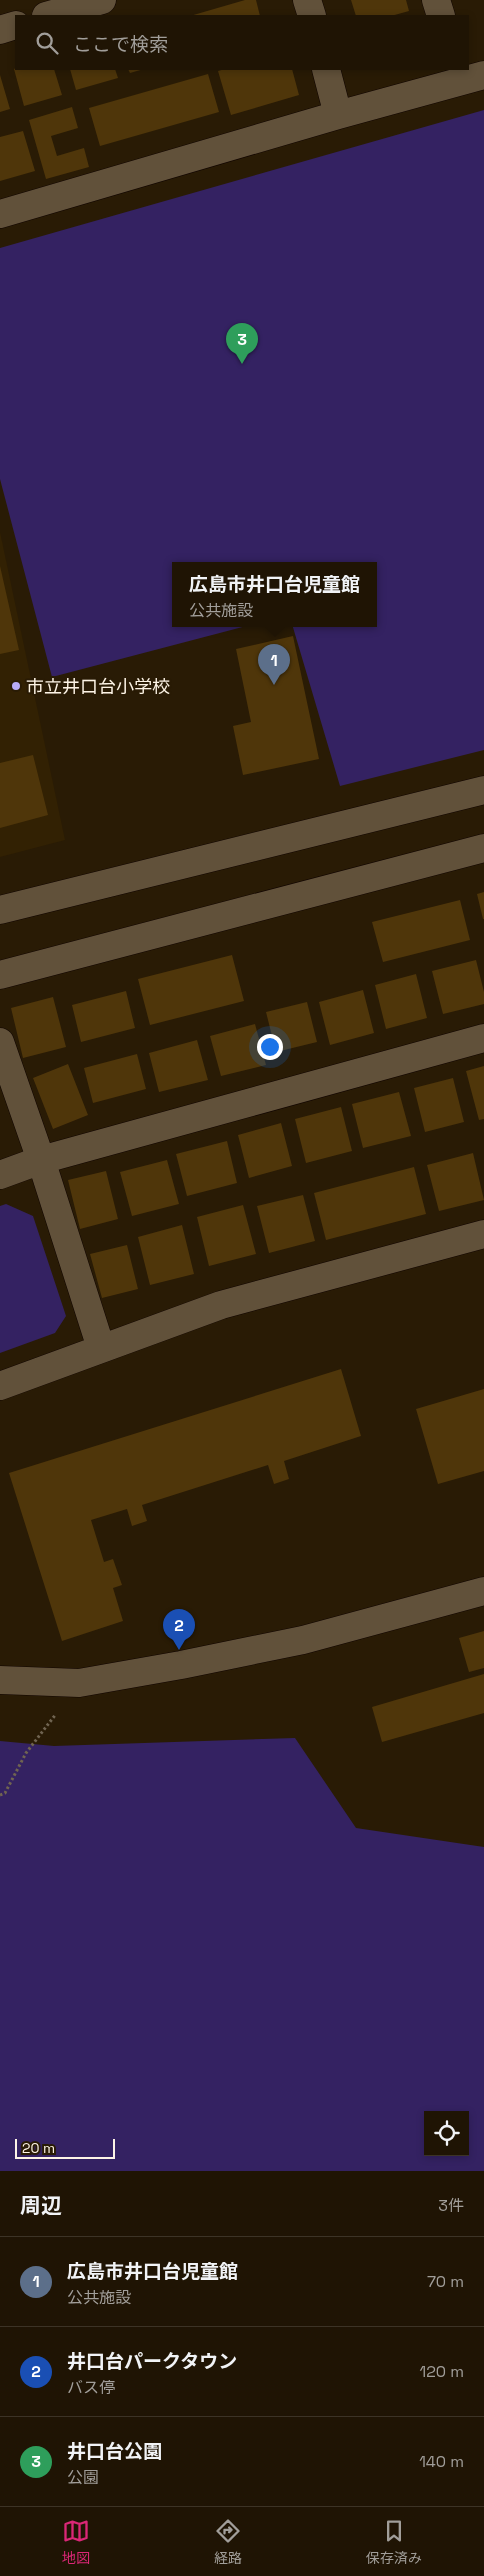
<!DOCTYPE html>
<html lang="ja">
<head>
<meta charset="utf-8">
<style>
	:root { --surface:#1f1404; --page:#271d0e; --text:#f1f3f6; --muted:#a19e9a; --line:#3c3326; --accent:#db2777 }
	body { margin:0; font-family:"Space Grotesk","Noto Sans JP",sans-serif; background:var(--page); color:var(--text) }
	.controls { position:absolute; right:15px; bottom:15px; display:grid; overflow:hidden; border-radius:0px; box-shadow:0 2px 8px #0003 }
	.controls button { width:45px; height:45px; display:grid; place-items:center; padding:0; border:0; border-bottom:1px solid var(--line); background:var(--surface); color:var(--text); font:25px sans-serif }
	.scale { position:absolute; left:15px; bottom:12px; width:100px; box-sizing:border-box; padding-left:5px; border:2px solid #fdf4e6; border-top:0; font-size:14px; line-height:18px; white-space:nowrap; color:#fdf4e6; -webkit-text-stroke:4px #291b05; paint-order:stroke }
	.you { position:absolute; left:269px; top:1046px; width:18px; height:18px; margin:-12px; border:4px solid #fff; border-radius:50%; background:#1a73e8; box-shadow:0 0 0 8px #1a73e833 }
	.badge { display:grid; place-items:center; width:32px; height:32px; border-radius:50%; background:var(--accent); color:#fff; font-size:16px; font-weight:700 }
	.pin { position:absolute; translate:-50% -41px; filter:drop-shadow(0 1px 2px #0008) }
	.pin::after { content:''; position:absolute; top:26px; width:18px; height:15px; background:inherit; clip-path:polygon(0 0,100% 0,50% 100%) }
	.popup { position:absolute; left:172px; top:562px; width:205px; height:65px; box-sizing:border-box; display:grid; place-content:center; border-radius:0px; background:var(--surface); filter:drop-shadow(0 1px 4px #0005); font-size:16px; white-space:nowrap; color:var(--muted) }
	.popup b { font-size:19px; color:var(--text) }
	.popup::after { content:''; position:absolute; left:50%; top:100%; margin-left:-10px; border:10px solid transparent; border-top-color:var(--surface) }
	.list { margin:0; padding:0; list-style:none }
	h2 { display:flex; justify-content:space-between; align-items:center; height:65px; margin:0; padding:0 20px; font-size:21px }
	h2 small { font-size:16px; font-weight:400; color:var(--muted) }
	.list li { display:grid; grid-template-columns:32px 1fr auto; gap:15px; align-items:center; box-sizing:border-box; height:90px; padding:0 20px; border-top:1px solid var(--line) }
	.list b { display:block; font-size:19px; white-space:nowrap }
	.list p { margin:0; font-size:16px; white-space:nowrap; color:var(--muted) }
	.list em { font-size:16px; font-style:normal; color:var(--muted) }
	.icon { flex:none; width:28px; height:28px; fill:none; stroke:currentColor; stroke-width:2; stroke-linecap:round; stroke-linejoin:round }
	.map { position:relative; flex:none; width:484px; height:2171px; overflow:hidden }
	.search { position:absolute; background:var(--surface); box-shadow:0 2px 8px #0003; left:15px; right:15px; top:15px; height:55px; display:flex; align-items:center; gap:12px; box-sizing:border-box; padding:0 18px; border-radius:0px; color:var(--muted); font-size:19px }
	.sheet { height:335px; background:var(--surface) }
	nav { display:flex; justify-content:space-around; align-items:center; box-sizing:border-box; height:70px; border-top:1px solid var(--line); background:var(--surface); font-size:14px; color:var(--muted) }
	nav a { display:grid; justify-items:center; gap:2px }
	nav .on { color:var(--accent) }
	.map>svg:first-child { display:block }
	.built { fill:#322103 }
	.green { fill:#342262; fill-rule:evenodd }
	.building { fill:#4f360a }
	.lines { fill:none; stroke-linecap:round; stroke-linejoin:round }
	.minor-casing { stroke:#110500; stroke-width:29 }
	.path { stroke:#706451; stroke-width:3; stroke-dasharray:2.5 2.5; stroke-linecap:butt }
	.minor { stroke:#61513a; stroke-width:28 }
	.poi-dot { fill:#b8abf7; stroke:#291b05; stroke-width:2 }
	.labels { text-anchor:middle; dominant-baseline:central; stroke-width:4; stroke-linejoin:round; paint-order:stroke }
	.poi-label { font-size:18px; fill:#fdf4e6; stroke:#291b05; text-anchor:start }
</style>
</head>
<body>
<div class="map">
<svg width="484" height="2171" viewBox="0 0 484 2171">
	<rect width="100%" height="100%" fill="#291b05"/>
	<path class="built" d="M 0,532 L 65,840 L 0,857 Z"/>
	<path class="green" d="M 484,110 L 484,750 L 340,786 L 292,624 L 373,624 L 373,566 L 175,566 L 175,624 L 254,624 L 52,677 L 0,479 L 0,248 Z
		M 6,1204 L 33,1216 L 66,1316 L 55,1333 L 0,1353 L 0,1206 Z
		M 295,1738 L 356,1828 L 484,1847 L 484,2171 L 0,2171 L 0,1741 L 54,1746 ZM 428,2115 L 465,2115 L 465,2152 L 428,2152 Z"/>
	<path class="building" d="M 245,0 L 256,0 L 260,16 L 190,16 Z
		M 351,0 L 406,0 L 409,11 L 391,16 L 356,16 Z
		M 16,68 L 54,69 L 62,95 L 24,106 L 14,69 Z
		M 70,69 L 115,69 L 118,78 L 76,90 Z
		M 128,69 L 144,69 L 130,73 Z
		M 225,69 L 292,69 L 299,95 L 231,115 L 218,71 Z
		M 208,74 L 219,112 L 100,146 L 89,108 Z
		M 0,75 L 10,109 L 0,112 Z
		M 72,107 L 78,128 L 51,136 L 57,156 L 84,148 L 89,167 L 46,179 L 29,120 Z
		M 23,131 L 35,171 L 0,181 L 0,137 Z
		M 0,566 L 19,650 L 0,654 Z
		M 293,636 L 319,759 L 243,775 L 233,726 L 251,722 L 236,649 Z
		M 33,755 L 48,815 L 0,828 L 0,763 Z
		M 484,892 L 484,919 L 483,919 L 477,894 Z
		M 460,900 L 470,940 L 383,962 L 372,922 Z
		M 232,955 L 244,1001 L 150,1025 L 138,979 Z
		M 476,960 L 484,992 L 484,1004 L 443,1014 L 432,971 Z
		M 416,974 L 427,1018 L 386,1029 L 375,985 Z
		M 363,990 L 374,1033 L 330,1045 L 319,1002 Z
		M 126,991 L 135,1028 L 81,1042 L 72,1005 Z
		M 53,997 L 66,1047 L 23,1058 L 11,1008 Z
		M 307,1002 L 317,1042 L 276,1052 L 266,1012 Z
		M 255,1024 L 266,1065 L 221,1076 L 210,1036 Z
		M 197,1040 L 208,1080 L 159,1092 L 149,1053 Z
		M 137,1054 L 146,1089 L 93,1103 L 84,1068 Z
		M 68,1064 L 88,1115 L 53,1129 L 33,1078 Z
		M 484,1066 L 484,1119 L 479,1120 L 466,1071 Z
		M 453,1078 L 464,1122 L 425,1132 L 414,1088 Z
		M 399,1092 L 411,1136 L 363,1148 L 352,1104 Z
		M 341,1107 L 352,1151 L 306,1163 L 295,1119 Z
		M 281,1123 L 292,1166 L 249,1178 L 238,1135 Z
		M 227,1141 L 237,1183 L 187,1196 L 176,1154 Z
		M 473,1153 L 484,1200 L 439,1211 L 427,1165 Z
		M 167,1160 L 179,1204 L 132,1216 L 120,1172 Z
		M 414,1167 L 426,1214 L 326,1240 L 314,1193 Z
		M 106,1171 L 118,1219 L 80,1229 L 68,1180 Z
		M 303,1195 L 315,1241 L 269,1253 L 257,1206 Z
		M 243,1205 L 256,1254 L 209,1266 L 197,1217 Z
		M 182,1225 L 194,1274 L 150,1285 L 138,1237 Z
		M 127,1245 L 138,1289 L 102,1298 L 90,1254 Z
		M 341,1369 L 361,1436 L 284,1461 L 289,1479 L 274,1484 L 268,1465 L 142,1505 L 147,1521 L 132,1526 L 127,1509 L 91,1520 L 104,1562 L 113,1559 L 122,1585 L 113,1588 L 123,1621 L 62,1641 L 9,1473 Z
		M 484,1389 L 484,1471 L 438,1484 L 416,1409 Z
		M 484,1631 L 484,1668 L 469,1672 L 459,1638 Z
		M 484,1674 L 484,1713 L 382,1742 L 372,1707 Z"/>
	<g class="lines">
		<g class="minor-casing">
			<path id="minor" d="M 307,0 L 312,16
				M 436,0 L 441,16
				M 46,16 L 102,0
				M 0,30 L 16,25
				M 326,69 L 338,115
				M 0,214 L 338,115 L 484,75
				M 0,910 L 484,790
				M 0,975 L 484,848
				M 0,1042 L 41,1160 L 101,1348
				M 0,1175 L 41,1160 L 484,1038
				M 0,1386 L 221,1305 L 484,1234
				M 0,1680 L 79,1683 L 181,1665 L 303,1640 L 484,1591"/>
		</g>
		<path class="path" d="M 0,1795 L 5,1793 L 26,1753 L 56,1714"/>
		<use href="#minor" class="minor"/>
	</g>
	<circle class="poi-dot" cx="16" cy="686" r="5"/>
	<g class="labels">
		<g class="poi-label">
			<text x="26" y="686">市立井口台小学校</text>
		</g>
	</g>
</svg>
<div class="controls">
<button><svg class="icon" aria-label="locate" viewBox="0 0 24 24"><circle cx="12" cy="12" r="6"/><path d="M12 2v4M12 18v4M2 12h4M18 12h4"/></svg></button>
</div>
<div class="scale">20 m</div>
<div class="you"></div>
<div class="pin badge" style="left:274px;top:685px;background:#5c6f8a">1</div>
<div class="popup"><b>広島市井口台児童館</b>公共施設</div>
<div class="pin badge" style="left:179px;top:1650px;background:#1a4fb4">2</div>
<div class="pin badge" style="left:242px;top:364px;background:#2e9e5b">3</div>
<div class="search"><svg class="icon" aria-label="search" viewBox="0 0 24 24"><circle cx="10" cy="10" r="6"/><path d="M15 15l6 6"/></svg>ここで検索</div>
</div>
<section class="sheet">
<h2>周辺<small>3件</small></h2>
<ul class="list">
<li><span class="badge" style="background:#5c6f8a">1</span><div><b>広島市井口台児童館</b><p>公共施設</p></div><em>70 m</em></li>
<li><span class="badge" style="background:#1a4fb4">2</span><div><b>井口台パークタウン</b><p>バス停</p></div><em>120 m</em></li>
<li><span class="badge" style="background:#2e9e5b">3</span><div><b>井口台公園</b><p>公園</p></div><em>140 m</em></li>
</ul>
</section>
<nav>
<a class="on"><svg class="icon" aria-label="map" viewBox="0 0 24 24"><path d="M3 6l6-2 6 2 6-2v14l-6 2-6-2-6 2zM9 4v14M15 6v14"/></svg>地図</a>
<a><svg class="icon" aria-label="directions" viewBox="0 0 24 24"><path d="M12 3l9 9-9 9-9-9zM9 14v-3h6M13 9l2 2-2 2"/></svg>経路</a>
<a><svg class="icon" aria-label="saved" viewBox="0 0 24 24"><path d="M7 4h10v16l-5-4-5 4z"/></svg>保存済み</a>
</nav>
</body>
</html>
